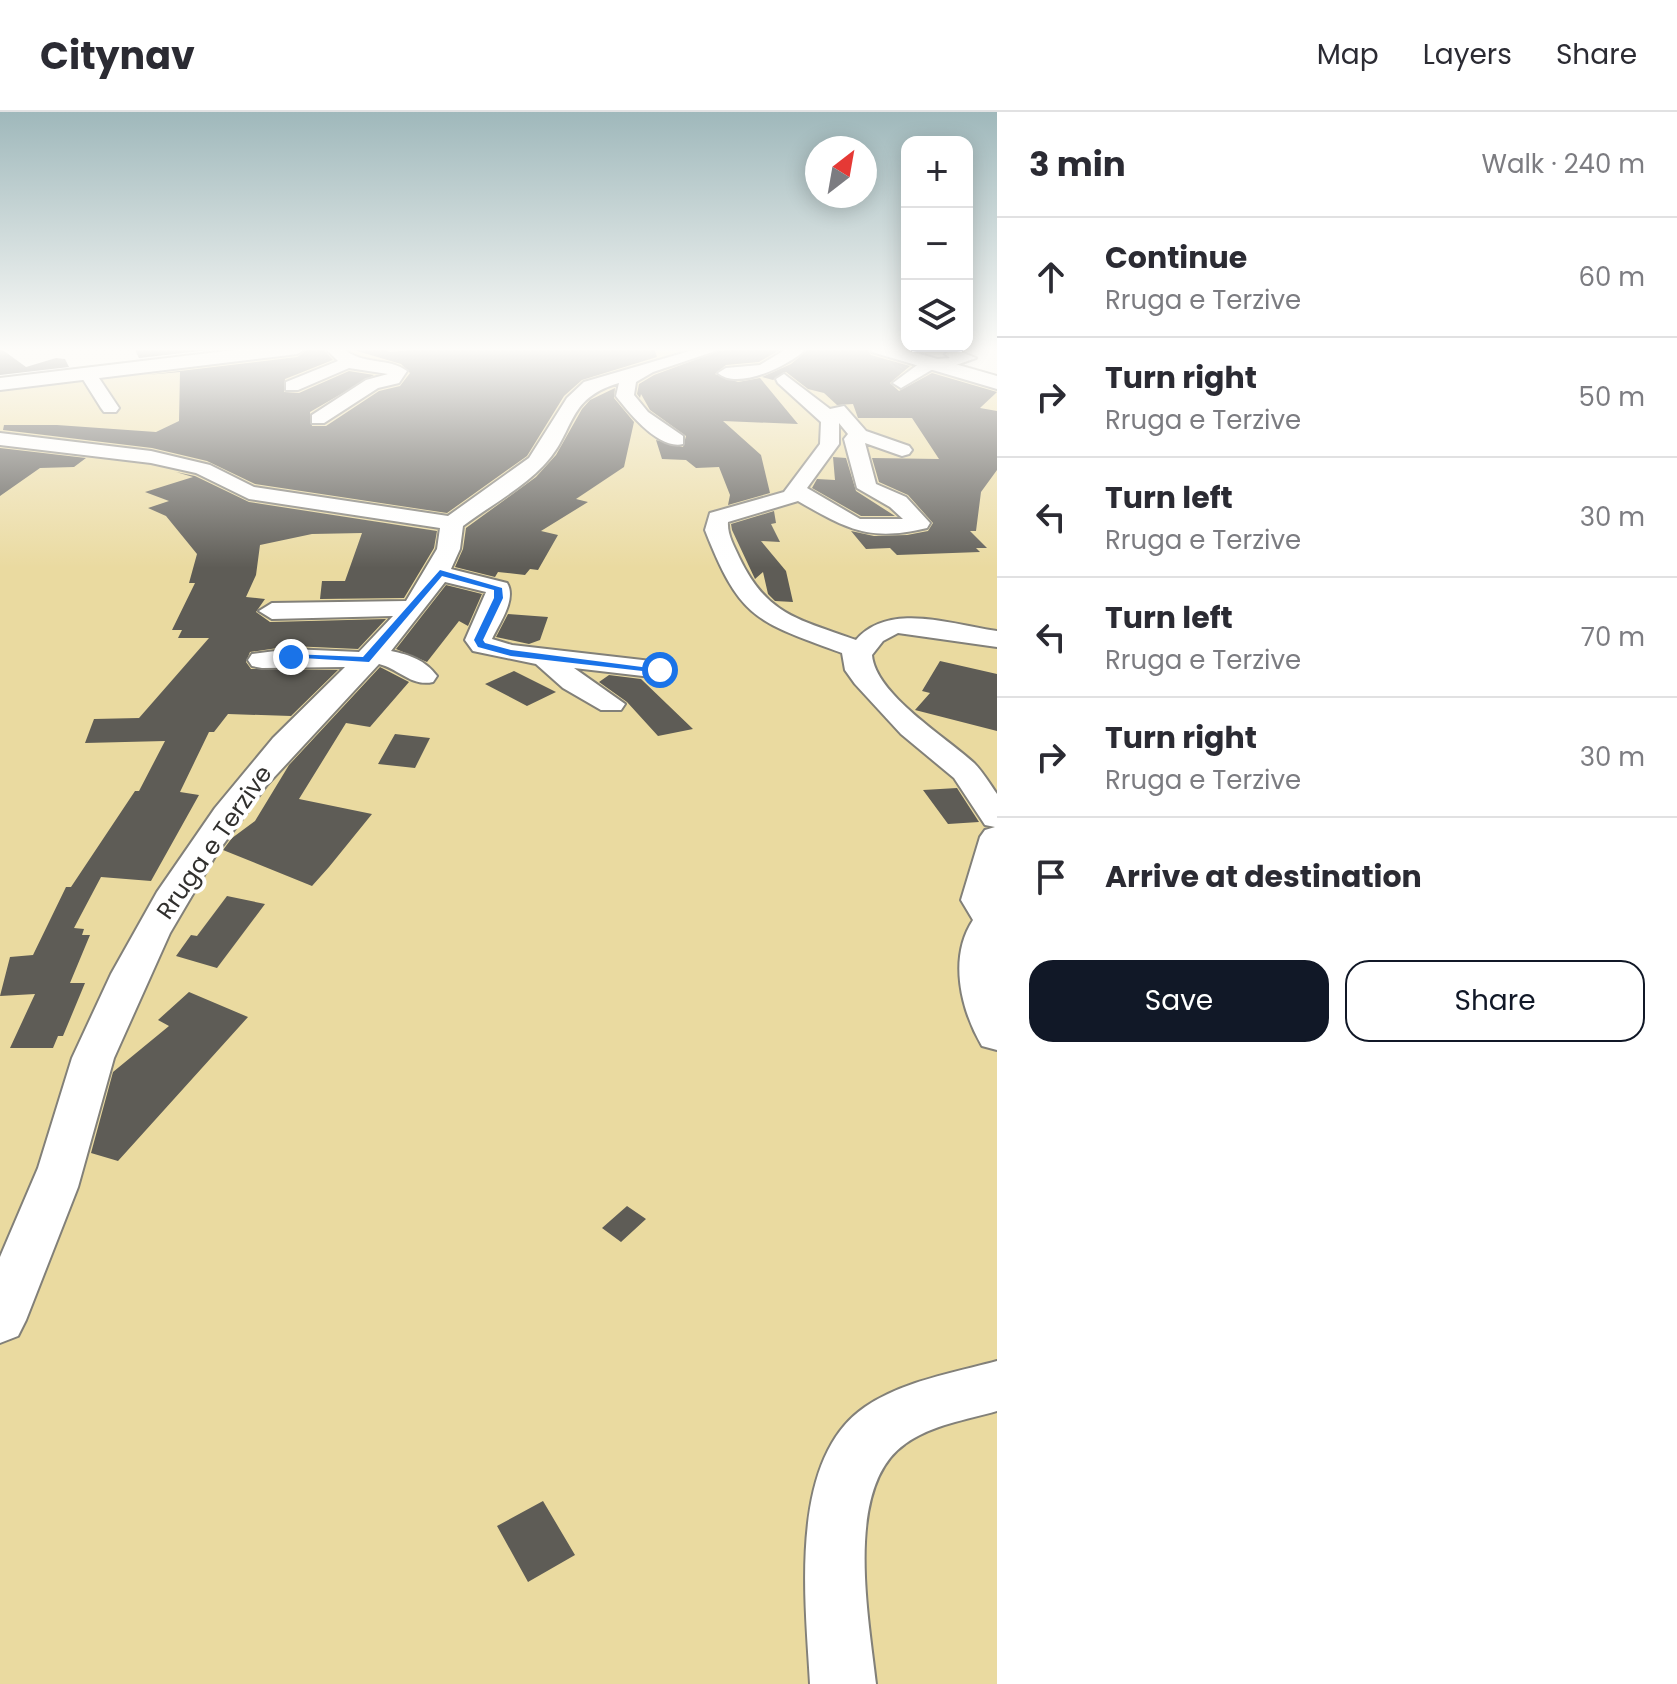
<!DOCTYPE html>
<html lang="en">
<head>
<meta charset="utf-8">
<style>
	:root { --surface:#fff; --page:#f7f7f7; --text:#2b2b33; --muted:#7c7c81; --line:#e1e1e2; --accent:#111827 }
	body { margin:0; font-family:Poppins,sans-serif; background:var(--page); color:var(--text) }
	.controls { position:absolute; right:24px; top:24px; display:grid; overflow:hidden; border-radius:16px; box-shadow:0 4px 20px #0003 }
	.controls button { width:72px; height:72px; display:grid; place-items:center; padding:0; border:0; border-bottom:2px solid var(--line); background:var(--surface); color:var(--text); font:40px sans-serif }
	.compass { position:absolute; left:805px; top:24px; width:72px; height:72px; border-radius:50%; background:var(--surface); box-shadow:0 4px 20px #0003; rotate:31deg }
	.stop { position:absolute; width:24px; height:24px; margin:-18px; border:6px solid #1a73e8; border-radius:50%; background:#fff }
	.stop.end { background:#1a73e8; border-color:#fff; box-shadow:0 2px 8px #0008 }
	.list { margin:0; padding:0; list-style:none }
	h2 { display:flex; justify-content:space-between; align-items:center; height:104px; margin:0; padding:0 32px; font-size:34px }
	h2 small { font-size:26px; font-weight:400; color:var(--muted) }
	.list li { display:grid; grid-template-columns:52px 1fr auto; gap:24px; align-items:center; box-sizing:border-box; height:120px; padding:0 32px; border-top:2px solid var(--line) }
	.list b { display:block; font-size:30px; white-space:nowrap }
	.list p { margin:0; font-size:26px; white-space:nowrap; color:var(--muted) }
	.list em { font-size:26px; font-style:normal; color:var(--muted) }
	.actions { display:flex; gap:16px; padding:24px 32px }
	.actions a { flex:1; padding:18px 0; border:2px solid var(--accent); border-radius:24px; text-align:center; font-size:28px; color:var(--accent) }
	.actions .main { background:var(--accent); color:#fff }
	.icon { flex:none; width:44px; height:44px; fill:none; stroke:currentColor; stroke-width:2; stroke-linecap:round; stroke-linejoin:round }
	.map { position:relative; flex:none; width:997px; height:1572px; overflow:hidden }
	header { display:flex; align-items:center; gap:48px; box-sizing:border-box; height:112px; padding:0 40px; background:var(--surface); border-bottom:2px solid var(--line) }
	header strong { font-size:38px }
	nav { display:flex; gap:44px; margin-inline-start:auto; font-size:28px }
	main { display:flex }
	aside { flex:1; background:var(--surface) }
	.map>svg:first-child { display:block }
	.green { fill:#eadaa0 }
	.building { fill:#5e5c56 }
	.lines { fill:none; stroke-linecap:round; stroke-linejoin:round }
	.minor-casing { stroke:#828079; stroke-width:4 }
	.major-casing { stroke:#828079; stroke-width:4 }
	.minor { fill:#fff; fill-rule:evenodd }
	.major { fill:#fff; fill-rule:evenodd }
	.route { fill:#1a73e8 }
	.labels { text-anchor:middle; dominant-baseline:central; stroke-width:8; stroke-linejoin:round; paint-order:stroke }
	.street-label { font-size:24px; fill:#31302e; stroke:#fff }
</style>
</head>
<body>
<header>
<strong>Citynav</strong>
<nav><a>Map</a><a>Layers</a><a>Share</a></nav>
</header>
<main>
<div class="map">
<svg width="997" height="1572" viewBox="0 0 997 1572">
	<rect width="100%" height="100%" fill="#fbf9f1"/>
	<path class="green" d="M 295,236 L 869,236 L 959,266 L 997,274 L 997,1572 L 0,1572 L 0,273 Z"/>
	<path class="building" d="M 0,236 L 26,255 L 56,246 L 65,247 L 69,255 L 0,263 Z
		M 134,236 L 227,236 L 139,246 Z
		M 310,236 L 322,236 L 333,248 L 285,267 L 284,280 L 299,281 L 349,259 L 374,263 L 310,300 L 312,314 L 326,314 L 379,279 L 400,274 L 410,261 L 401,252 L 347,236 L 384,236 L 390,240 L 430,236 L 654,236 L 657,245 L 582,268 L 564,284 L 527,344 L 447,401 L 255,372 L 207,349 L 152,336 L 3,318 L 4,313 L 57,313 L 156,320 L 179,309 L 180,260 L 146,263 L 297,245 Z
		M 727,236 L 783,236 L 759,250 L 726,253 L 715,262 L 738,270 L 760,266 L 798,312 L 723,309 L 761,343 L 770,381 L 728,393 L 730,383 L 719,355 L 696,356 L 686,348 L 662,347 L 656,328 L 683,335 L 686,324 L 650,298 L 641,282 L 640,286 L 637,282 L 639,272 L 654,263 Z
		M 810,236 L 866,236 L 871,243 L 910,254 L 890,271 L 899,279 L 932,261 L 997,280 L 980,296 L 997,299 L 997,358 L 981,380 L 976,419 L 970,419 L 987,436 L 976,436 L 980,440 L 897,443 L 890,436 L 866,437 L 851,419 L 874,424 L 907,423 L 928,419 L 933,411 L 908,383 L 879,370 L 872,346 L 939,347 L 912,306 L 858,306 L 853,292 L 837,293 L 824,281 L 808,277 L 786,260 L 773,268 L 762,265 L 791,252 Z
		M 615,276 L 614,286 L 634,310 L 624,355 L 576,387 L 588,390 L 541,419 L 558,423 L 538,458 L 530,457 L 525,463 L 498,460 L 495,465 L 455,455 L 463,437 L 466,416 L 536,365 L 556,343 L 582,297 L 590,288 Z
		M 0,336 L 86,346 L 74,355 L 40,356 L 0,384 Z
		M 833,345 L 846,346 L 856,379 L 895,404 L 861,404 L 812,376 L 817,367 L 835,368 Z
		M 176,360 L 195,364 L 249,390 L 437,419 L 434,436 L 404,486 L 320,487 L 322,469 L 345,469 L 362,421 L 312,422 L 260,433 L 256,463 L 246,485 L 265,487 L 256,500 L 270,510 L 386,507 L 358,537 L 291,534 L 250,540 L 246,550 L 251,557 L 338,558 L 291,604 L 228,602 L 214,620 L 209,620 L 180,680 L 199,683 L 151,769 L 101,765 L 74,816 L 84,817 L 82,823 L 90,823 L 70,871 L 85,871 L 63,924 L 58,924 L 53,936 L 10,936 L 35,882 L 0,884 L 10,845 L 33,843 L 66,775 L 71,775 L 135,679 L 139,679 L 165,629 L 85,631 L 94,607 L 139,606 L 209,526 L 178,526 L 182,518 L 172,518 L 195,471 L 189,471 L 197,442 L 166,404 L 148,396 L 169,389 L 145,380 L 193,365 Z
		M 774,399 L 776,411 L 771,412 L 780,430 L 761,429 L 786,459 L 793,490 L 775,489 L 768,482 L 763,460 L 755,467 L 732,418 L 731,412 Z
		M 446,473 L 482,482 L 468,514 L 459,509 L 427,550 L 396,537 Z
		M 508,502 L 548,505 L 540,528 L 529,532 L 496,525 Z
		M 940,549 L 997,562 L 997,619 L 915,598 L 930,581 L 922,579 Z
		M 380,555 L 409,570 L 370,615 L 346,611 L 299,687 L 372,702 L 329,755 L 312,774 L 223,738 L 232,726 L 255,709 L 289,653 Z
		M 514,559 L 556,580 L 527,594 L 485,572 Z
		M 609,563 L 641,567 L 693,617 L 658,624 L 627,590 L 599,570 Z
		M 395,622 L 430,626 L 415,656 L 378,652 Z
		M 957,676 L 979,710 L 948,712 L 923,678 Z
		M 227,784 L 265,792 L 217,856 L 176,844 L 191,823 L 197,824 Z
		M 189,880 L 248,905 L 118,1049 L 91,1041 L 113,960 L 169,914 L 158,908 Z
		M 627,1094 L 646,1107 L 621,1130 L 602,1116 Z
		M 543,1389 L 575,1443 L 528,1470 L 497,1414 Z"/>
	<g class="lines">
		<g class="minor-casing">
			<path id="minor" d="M 325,236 L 342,236 C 363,254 389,245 407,259 L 399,271 L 378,276 L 324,311 L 312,311 L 312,303 L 366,268 L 388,262 L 349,256 L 298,278 L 286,278 L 286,270 L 338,249 Z
				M 700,236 L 724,236 L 653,260 L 636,270 L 634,283 L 648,300 L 683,324 L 683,332 C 659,338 629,301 616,284 L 619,271 C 564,287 576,321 543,354 C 521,377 488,395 463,414 L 460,437 L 451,457 L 507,471 C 517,487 499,512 492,527 L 512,533 L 660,550 L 670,552 L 674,558 L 670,564 L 660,566 L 574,556 L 625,592 L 621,598 L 601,598 L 563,576 L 536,552 L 473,539 L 465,528 L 486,480 L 445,470 L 391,539 C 410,543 425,548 437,564 L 433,570 C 412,575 399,557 379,552 L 266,674 L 217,741 L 170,821 L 114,946 L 78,1075 L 26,1208 L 18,1224 L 0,1231 L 0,1145 L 38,1056 L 72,946 L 111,862 L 157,780 L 215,696 L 273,626 L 345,555 L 262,556 L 252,554 L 248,548 L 252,542 L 291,537 L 359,540 L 393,504 L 272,507 L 259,499 L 272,491 L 406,489 L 437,437 L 440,416 L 249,387 L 196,361 L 151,351 L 0,333 L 0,321 L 151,339 L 210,353 L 254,375 L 448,404 L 529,346 L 567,286 L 584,270 Z
				M 788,236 L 807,236 C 791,253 738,279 718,261 L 726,256 L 760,253 Z
				M 953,237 L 976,246 L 939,259 L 933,257 L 901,276 L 893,271 L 924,248 L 950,246 L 945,242 Z
				M 87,256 L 93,257 L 119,296 L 116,300 L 104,300 L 101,296 L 79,261 Z
				M 784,262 L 830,297 L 844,294 L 866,319 L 909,334 L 912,338 L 909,342 L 902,344 L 865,331 L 876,372 L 906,385 L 930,411 L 927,416 C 869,430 847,417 798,389 L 728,410 C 727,422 734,434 739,445 C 767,504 799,507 856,528 C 889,489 953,513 997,519 L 997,535 L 898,521 L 883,529 L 872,543 C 875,582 946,625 974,651 C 983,660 990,672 997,682 L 997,938 L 982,934 C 961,898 948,846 973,808 L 961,788 L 980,725 L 985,718 L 995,715 L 985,713 L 954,666 L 901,622 L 855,572 L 845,558 L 842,541 C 755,509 740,507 705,418 L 710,401 L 784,380 L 820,332 L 821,310 L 778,271 L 776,267 ZM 839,311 L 848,322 L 844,327 L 857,376 L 890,395 L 903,407 L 860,407 L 807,376 L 839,332 Z
				M 997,1249 L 997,1299 C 966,1308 931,1313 905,1332 C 843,1375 869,1507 876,1572 L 810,1572 C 806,1492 787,1348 865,1295 C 903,1269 953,1261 997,1249 Z"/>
		</g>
		<g class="major-casing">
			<path id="major" d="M 251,236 L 307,236 L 297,242 L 0,278 L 0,266 Z
				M 869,236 L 899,236 L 997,264 L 997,277 L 872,240 Z"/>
		</g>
		<use href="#minor" class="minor"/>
		<use href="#major" class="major"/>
	</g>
	<linearGradient id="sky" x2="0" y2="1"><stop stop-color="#9fb8bb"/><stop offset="0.52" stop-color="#fdfcf9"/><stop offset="1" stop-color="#fdfcf9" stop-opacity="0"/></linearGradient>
	<rect width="997" height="456" fill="url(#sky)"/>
	<path class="route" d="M 440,458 L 502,476 L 503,486 L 483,528 L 485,531 L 511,538 L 665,558 L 660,561 L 511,544 L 478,535 L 474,528 L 494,486 L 494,478 L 442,464 L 369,550 L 286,545 L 291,542 L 363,545 Z"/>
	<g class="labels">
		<g class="street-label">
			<text transform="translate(214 730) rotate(-55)">Rruga e Terzive</text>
		</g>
	</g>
</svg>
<div class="controls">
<button>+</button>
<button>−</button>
<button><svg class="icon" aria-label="layers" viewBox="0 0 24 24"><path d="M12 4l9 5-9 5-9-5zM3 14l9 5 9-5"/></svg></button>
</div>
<svg class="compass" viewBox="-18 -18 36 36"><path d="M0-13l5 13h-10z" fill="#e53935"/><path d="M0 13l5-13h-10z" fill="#7c7c81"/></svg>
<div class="stop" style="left:660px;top:558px"></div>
<div class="stop end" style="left:291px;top:545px"></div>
</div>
<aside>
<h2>3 min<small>Walk · 240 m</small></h2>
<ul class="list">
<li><svg class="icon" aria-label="ahead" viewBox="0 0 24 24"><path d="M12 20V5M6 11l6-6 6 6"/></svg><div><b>Continue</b><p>Rruga e Terzive</p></div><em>60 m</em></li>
<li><svg class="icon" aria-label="right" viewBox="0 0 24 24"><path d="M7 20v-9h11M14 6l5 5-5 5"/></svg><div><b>Turn right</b><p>Rruga e Terzive</p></div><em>50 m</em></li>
<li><svg class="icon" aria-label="left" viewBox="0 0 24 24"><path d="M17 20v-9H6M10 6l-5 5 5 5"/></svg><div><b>Turn left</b><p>Rruga e Terzive</p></div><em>30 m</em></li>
<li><svg class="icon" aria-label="left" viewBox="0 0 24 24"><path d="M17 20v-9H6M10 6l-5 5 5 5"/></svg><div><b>Turn left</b><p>Rruga e Terzive</p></div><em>70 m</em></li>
<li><svg class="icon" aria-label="right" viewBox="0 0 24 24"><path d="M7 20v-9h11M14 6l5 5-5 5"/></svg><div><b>Turn right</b><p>Rruga e Terzive</p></div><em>30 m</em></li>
<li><svg class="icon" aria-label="arrive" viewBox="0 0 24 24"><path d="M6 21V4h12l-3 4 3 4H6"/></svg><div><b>Arrive at destination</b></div></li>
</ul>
<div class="actions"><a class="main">Save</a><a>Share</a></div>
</aside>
</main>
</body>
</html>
